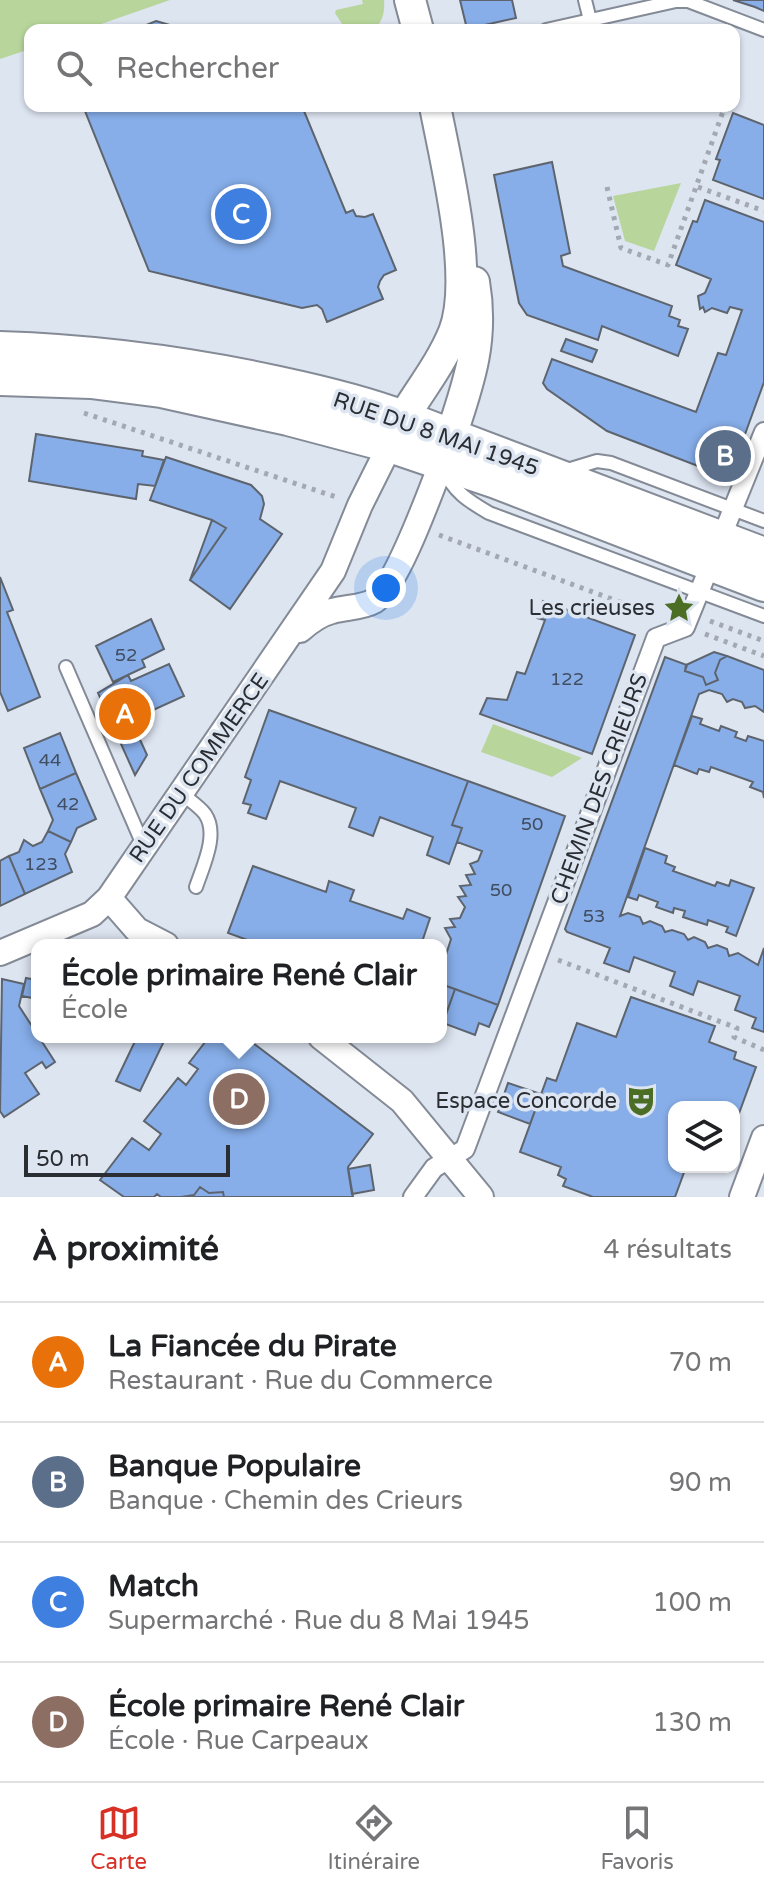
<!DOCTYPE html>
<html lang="fr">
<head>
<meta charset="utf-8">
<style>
	:root { --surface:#fff; --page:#f2f2f2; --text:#202124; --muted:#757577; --line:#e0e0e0; --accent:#d93025 }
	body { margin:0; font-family:"Varela Round",sans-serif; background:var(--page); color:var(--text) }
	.controls { position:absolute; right:24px; bottom:24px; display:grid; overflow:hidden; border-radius:16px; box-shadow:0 2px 6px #0004 }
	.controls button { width:72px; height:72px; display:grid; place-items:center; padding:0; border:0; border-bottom:2px solid var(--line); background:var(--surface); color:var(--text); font:40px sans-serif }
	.scale { position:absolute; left:24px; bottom:20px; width:206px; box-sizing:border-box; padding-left:8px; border:4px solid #2a2d32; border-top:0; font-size:22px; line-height:28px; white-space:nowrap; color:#2a2d32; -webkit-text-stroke:6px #dde5f1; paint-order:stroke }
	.you { position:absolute; left:386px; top:588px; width:28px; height:28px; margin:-20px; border:6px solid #fff; border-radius:50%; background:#1a73e8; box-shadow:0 0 0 12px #1a73e833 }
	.badge { display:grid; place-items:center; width:52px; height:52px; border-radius:50%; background:var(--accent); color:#fff; font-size:26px; font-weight:700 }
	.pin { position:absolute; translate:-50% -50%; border:4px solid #fff; box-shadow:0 2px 8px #0006 }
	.popup { position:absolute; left:31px; top:939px; width:416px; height:104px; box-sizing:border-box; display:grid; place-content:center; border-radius:16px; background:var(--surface); filter:drop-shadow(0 2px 6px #0005); font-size:26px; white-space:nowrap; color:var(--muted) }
	.popup b { font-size:30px; color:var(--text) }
	.popup::after { content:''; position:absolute; left:50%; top:100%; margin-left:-16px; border:16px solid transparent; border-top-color:var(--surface) }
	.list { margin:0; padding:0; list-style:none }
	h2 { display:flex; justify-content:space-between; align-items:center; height:104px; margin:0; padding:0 32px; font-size:34px }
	h2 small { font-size:26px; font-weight:400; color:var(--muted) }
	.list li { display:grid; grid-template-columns:52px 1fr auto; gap:24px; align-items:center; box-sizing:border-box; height:120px; padding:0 32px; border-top:2px solid var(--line) }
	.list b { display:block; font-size:30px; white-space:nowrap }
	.list p { margin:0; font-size:26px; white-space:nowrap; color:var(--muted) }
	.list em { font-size:26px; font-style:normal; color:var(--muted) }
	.icon { flex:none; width:44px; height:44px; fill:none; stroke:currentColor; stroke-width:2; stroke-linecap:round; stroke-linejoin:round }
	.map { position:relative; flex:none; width:764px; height:1197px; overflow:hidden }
	.search { position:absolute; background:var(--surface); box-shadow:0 2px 6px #0004; left:24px; right:24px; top:24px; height:88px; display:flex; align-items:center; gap:20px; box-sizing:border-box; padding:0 28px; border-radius:16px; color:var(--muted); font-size:30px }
	.sheet { height:584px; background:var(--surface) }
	nav { display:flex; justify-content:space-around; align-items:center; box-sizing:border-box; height:112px; border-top:2px solid var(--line); background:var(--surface); font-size:22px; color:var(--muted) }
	nav a { display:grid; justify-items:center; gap:4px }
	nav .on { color:var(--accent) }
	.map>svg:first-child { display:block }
	.green { fill:#b8d69c }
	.building { fill:#87aee9; stroke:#5d646e; stroke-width:2 }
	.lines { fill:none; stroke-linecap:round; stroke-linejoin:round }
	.service-casing { stroke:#848b97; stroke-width:16 }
	.pedestrian-casing { stroke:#848b97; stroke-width:22 }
	.minor-casing { stroke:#848b97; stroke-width:28 }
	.tertiary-casing { stroke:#848b97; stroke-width:34 }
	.secondary-casing { stroke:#848b97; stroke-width:38 }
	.path { stroke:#a3a9b3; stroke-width:5; stroke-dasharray:4 6; stroke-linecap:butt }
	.service { stroke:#fff; stroke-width:12 }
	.pedestrian { stroke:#fff; stroke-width:18 }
	.minor { stroke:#fff; stroke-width:24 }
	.tertiary { stroke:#fff; stroke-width:30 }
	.secondary { stroke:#fff; stroke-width:34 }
	.labels { text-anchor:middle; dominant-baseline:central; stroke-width:7; stroke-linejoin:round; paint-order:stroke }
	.number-label { font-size:18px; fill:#414d60 }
	.street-label { font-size:22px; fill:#2a2d32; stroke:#dde5f1 }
	.poi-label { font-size:22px; fill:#2a2d32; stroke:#dde5f1; text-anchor:end }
</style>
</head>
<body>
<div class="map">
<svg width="764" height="1197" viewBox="0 0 764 1197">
	<rect width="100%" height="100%" fill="#dde5f1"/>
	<path class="green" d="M 0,0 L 170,0 L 84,30 L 30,30 L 30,49 L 0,59 Z
		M 362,0 L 384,0 C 385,12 383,21 374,30 L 346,30 L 335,13 L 336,10 L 363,4 Z
		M 681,183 L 654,251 L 625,241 L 613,196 Z
		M 493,724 L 582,758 L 552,777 L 481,752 Z"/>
	<path class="building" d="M 460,0 L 512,0 L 516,18 L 467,29 Z
		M 733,0 L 764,0 L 764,11 L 755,7 Z
		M 156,21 L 187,30 L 134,30 Z
		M 83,106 L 302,106 L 346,213 L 353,210 L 356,216 L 365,217 L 373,214 L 396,270 L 384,275 L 380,281 L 378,287 L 383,299 L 327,322 L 322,309 L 317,305 L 302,308 L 149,271 Z
		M 733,113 L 764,125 L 764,199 L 713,180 L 720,160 L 716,159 Z
		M 552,162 L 570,253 L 561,256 L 563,266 L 672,306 L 669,316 L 680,320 L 678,326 L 688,329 L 678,356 L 602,326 L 598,340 L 527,315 L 519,303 L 494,175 Z
		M 705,200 L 764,222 L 764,382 L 729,478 L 607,431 L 547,389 L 543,383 L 552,359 L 696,412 L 718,353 L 726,355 L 742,310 L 730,307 L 727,313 L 712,308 L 705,312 L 703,307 L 700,309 L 698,296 L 705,293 L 711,279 L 676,265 L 693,221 L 697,222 Z
		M 566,339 L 597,350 L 592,362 L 561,351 Z
		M 36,434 L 143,451 L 142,456 L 164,460 L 155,486 L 138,484 L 136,499 L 29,481 Z
		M 166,457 L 251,485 L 262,496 L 264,504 L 260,519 L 282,534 L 230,609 L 190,580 L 226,528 L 212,520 L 150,500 Z
		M 212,520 L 226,528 L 190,580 Z
		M 0,577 L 13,610 L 7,612 L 40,697 L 8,711 L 0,692 Z
		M 543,601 L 635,635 L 592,754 L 480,714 L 487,698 L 507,700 L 517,672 L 525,674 L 545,620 L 537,618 Z
		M 151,619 L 164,649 L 142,660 L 145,667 L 113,682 L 96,646 Z
		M 714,652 L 727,656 L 720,660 L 715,673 L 718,680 L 706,685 L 703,677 L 685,671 L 686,665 Z
		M 727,656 L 764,670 L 764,712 L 755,706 L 745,708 L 742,702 L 733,699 L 727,702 L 722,694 L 709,690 L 699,694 L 620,916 L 628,913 L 640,917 L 643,924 L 650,921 L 662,926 L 665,932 L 672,930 L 684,934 L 688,940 L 694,937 L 705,942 L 708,948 L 717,945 L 727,949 L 729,956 L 738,953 L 758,965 L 764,948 L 764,1032 L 752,1028 L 756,1018 L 735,1010 L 740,996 L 698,981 L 693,995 L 670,986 L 675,972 L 634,957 L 629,972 L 604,963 L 610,948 L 567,932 L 565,929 L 665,657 L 687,665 L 685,671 L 703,677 L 706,685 L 718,680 L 715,673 L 720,660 Z
		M 169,664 L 184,696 L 131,720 L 147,755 L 135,775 L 98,693 L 128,675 L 131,681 Z
		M 269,710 L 468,781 L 452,825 L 462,828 L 449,864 L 427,855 L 433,837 L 380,817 L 373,836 L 349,827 L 356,808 L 280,781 L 266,819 L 248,813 L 251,805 L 243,803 L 251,780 L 245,777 Z
		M 692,716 L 702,719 L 700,724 L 719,731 L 721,726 L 737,732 L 735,737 L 746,741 L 748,736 L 764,741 L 764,798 L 763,792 L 750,787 L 753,782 L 711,767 L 709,772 L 699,769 L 697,774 L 674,765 Z
		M 60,733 L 76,773 L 40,789 L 24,748 Z
		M 76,773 L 96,819 L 77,828 L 71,842 L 48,831 L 53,820 L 40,789 Z
		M 468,781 L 565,816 L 498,1005 L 441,984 L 441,960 L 444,961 L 451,939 L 445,928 L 455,927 L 450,919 L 460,918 L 465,907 L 458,897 L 466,896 L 460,886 L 471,885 L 466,875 L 475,874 L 470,864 L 478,861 L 482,851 L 457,842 L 462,828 L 452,825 Z
		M 48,831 L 71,842 L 65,854 L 72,872 L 25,894 L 9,856 L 19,852 L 24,840 L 33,846 L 42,842 Z
		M 645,848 L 667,856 L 665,863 L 675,867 L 673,871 L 715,886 L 717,882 L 729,886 L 731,880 L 754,888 L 736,936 L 726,932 L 728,927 L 708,920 L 707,925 L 683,917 L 685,911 L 674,908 L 673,913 L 656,907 L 658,902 L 639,895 L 637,900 L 628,897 Z
		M 9,856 L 25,894 L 0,906 L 0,861 Z
		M 253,866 L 326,892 L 329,881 L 354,890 L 350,901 L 403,919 L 407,909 L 430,918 L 421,945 L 261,945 L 228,933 Z
		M 26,978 L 37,980 L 37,999 L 22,996 Z
		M 2,979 L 24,984 L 19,1006 L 55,1062 L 46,1068 L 42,1062 L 25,1073 L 39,1094 L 4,1117 L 0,1111 Z
		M 441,984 L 455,989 L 443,1023 L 441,1023 Z
		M 455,989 L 498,1005 L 489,1027 L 479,1023 L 475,1035 L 443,1023 Z
		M 631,997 L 715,1026 L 709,1042 L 736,1052 L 734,1059 L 756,1067 L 734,1127 L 734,1107 L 674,1107 L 674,1167 L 686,1167 L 675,1197 L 593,1197 L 563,1186 L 566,1179 L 558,1175 L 561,1167 L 520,1152 L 547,1078 L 556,1081 L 577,1023 L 616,1037 Z
		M 137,1037 L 166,1037 L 140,1091 L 116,1081 Z
		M 209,1037 L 245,1037 L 373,1134 L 348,1167 L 353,1197 L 224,1197 L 223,1192 L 209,1193 L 200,1187 L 194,1195 L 181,1197 L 161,1197 L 157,1194 L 154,1197 L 124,1197 L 100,1180 L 132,1138 L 149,1150 L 161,1134 L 144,1121 L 178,1078 L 186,1085 L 198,1069 L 189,1063 Z
		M 508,1083 L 541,1094 L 530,1124 L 498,1112 Z
		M 370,1165 L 374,1190 L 352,1194 L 348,1169 Z
		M 200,1187 L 209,1193 L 223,1192 L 224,1197 L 181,1197 L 194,1195 Z"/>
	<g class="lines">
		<g class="service-casing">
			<path id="service" d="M 585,0 L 590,20
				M 546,30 L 676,1 L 688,1 L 764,30
				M 444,469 C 452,491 470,502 489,513 L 764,616
				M 564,471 L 597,461 L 611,463 L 764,521
				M 66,667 L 144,847
				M 181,793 C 189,800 199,806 205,814 C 219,834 203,866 196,887"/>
		</g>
		<g class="pedestrian-casing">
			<path id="pedestrian" d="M 413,1197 L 434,1168 L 465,1149 L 656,638 L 685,627 L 764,432"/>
		</g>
		<g class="minor-casing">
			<path id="minor" d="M 300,630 C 309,622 320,614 332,611 C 345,607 362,608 374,601 C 398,586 435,479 447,449
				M 109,898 L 137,930 L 166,945
				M 0,953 L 92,914 L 109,898 L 333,571 L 360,505 L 397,431
				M 321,1037 L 402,1101 L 481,1197
				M 742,1197 L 764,1138"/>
		</g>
		<g class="tertiary-casing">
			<path id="tertiary" d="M 410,0 L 418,30
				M 403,418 C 420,390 442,362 454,332 C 475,278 446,164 435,106
				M 451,436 C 469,382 484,340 474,282"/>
		</g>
		<g class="secondary-casing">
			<path id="secondary" d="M 0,349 C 94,352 187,364 279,384 C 321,393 363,403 403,418 L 764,555
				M 0,378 L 91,381 L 161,390 L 288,418 L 390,445 L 496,481 L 764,584"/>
		</g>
		<path class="path" d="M 607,187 L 621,248 L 668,265 L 725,106
			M 698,187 L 764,211
			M 84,413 L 336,497
			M 439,535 L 655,615
			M 710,621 L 764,641
			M 705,634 L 764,656
			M 558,960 L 737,1028 L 734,1037 L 764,1050"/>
		<use href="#service" class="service"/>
		<use href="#pedestrian" class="pedestrian"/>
		<use href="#minor" class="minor"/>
		<use href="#tertiary" class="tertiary"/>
		<use href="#secondary" class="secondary"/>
	</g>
	<defs>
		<g id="sight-bare" transform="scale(2.4)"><path d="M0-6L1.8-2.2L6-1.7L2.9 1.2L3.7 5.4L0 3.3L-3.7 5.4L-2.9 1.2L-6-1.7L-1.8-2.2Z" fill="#4c6d24" stroke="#dde5f1" stroke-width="2.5" paint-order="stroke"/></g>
		<g id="theatre-bare" transform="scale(2.4)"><path d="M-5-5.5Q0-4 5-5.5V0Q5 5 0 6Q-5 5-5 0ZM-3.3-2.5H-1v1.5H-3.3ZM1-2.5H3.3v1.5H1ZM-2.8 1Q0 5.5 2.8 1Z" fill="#4c6d24" stroke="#dde5f1" stroke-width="2.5" paint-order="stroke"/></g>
	</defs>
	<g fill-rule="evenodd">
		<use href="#sight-bare" x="679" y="608"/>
		<use href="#theatre-bare" x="641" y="1101"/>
	</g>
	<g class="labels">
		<g class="number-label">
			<text x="126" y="655">52</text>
			<text x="567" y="679">122</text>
			<text x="50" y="760">44</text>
			<text x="68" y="804">42</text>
			<text x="532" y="824">50</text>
			<text x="41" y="864">123</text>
			<text x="501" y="890">50</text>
			<text x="594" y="916">53</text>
		</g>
		<g class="street-label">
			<text transform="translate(436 434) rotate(19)">RUE DU 8 MAI 1945</text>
			<text transform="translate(199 768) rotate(-55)">RUE DU COMMERCE</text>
			<text transform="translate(599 789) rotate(-70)">CHEMIN DES CRIEURS</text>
		</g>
		<g class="poi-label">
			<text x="655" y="608">Les crieuses</text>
			<text x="617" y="1101">Espace Concorde</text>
		</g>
	</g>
</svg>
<div class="controls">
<button><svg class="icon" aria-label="layers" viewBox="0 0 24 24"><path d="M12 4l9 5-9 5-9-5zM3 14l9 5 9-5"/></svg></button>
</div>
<div class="scale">50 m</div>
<div class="you"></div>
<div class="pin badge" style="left:125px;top:714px;background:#e8710a">A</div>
<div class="pin badge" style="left:725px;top:456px;background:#5c6f8a">B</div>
<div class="pin badge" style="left:241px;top:214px;background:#3f7fe0">C</div>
<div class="pin badge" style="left:239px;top:1099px;background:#8d6e63">D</div>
<div class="popup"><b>École primaire René Clair</b>École</div>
<div class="search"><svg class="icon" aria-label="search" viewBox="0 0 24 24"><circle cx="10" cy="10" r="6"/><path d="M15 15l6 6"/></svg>Rechercher</div>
</div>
<section class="sheet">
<h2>À proximité<small>4 résultats</small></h2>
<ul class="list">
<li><span class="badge" style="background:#e8710a">A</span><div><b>La Fiancée du Pirate</b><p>Restaurant · Rue du Commerce</p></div><em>70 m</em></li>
<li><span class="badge" style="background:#5c6f8a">B</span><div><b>Banque Populaire</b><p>Banque · Chemin des Crieurs</p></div><em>90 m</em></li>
<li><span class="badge" style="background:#3f7fe0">C</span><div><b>Match</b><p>Supermarché · Rue du 8 Mai 1945</p></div><em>100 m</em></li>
<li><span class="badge" style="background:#8d6e63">D</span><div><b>École primaire René Clair</b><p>École · Rue Carpeaux</p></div><em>130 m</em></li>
</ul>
</section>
<nav>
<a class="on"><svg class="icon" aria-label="map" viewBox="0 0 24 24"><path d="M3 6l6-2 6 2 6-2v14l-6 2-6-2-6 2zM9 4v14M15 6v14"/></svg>Carte</a>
<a><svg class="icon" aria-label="directions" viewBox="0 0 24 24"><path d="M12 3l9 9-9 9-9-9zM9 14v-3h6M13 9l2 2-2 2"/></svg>Itinéraire</a>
<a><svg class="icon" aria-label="saved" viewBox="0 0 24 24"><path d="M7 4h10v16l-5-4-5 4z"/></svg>Favoris</a>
</nav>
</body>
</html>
